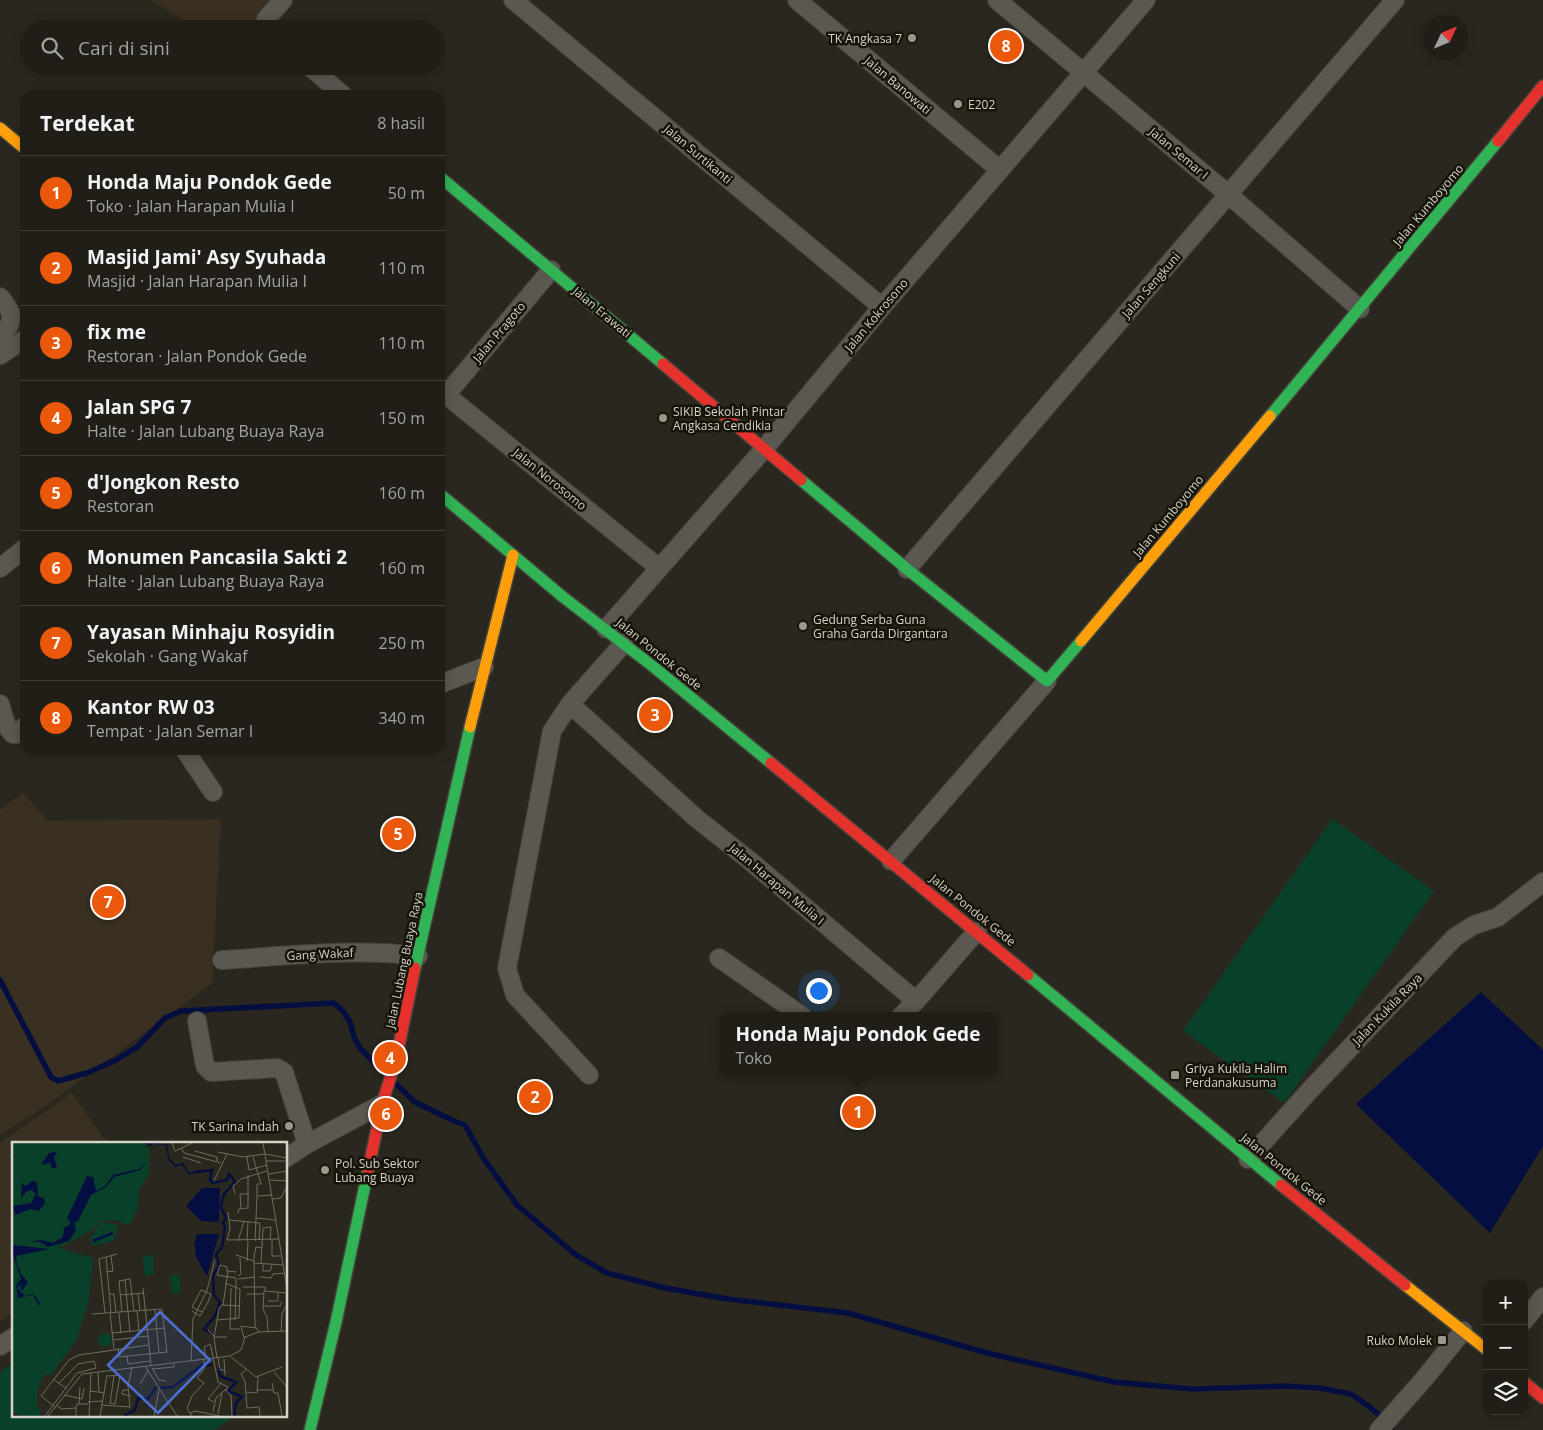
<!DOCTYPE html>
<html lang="id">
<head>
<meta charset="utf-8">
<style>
	:root { --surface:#201e16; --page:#2d2b23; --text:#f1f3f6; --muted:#a2a2a1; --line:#3d3c35; --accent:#ea580c }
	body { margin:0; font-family:"Open Sans",sans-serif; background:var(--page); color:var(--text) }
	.controls { position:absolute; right:15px; bottom:15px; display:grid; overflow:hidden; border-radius:10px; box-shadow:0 2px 12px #0003 }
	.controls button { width:45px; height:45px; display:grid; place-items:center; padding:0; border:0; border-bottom:1px solid var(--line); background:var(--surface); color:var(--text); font:25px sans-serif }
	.compass { position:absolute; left:1423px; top:15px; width:45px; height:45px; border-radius:50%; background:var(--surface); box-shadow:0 2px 12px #0003; rotate:46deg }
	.you { position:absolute; left:818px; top:990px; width:18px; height:18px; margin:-12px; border:4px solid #fff; border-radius:50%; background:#1a73e8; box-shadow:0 0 0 8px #1a73e833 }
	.badge { display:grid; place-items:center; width:32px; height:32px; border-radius:50%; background:var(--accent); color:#fff; font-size:16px; font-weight:700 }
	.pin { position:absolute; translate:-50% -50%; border:2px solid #fff; box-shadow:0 1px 5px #0006 }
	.popup { position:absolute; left:719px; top:1012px; width:278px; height:65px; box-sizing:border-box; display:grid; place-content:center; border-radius:10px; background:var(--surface); filter:drop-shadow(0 1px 4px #0005); font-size:16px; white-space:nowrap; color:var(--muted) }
	.popup b { font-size:19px; color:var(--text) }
	.popup::after { content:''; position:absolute; left:50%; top:100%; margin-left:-10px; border:10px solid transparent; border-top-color:var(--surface) }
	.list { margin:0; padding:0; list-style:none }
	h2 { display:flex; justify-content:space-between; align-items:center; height:65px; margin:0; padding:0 20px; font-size:21px }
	h2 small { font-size:16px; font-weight:400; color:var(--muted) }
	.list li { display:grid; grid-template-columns:32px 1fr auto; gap:15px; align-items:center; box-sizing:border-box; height:75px; padding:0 20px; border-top:1px solid var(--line) }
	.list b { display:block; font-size:19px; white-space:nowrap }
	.list p { margin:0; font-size:16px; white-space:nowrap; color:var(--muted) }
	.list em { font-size:16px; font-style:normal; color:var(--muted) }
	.icon { flex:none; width:28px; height:28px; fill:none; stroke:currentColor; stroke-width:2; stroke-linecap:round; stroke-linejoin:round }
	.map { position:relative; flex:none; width:1543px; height:1430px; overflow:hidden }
	.search { position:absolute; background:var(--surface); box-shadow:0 2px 12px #0003; left:20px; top:20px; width:425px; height:55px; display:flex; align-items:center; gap:12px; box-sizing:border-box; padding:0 18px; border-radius:28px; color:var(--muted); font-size:19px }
	.panel { position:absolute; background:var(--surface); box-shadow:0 2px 12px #0003; left:20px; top:90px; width:425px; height:665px; border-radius:15px }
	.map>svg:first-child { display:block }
	.commercial { fill:#393021 }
	.green { fill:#084029 }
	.water { fill:#040e41 }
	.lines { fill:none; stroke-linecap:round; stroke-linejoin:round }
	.stream { stroke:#040e41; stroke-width:5.5 }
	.street-casing { stroke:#45443b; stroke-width:20 }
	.fast-casing { stroke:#45443b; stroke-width:14 }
	.slow-casing { stroke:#45443b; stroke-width:14 }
	.jam-casing { stroke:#45443b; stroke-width:14 }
	.street { stroke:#5a5850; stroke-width:18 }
	.fast { stroke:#30b455; stroke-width:11 }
	.slow { stroke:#ff9f0a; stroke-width:11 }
	.jam { stroke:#e5322d; stroke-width:11 }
	.poi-dot { fill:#9a988c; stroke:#16140b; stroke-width:2 }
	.labels { text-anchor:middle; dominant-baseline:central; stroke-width:5; stroke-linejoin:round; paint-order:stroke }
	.poi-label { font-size:12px; fill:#d6d4c8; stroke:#16140b; text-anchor:start }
	.street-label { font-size:12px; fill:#d6d4c8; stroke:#16140b }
	.inset-river { fill:none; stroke:#040e41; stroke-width:2.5 }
	.inset-road { fill:none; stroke:#6f6d62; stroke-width:1 }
	.view { fill:#4b70d4; fill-opacity:0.15; stroke:#4b70d4; stroke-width:2.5 }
	.inset-edge { fill:none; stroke:#d6d4c8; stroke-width:2.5 }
</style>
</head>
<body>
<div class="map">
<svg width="1543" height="1430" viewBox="0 0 1543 1430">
	<rect width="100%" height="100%" fill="#2a281e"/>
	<path class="commercial" d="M 150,0 L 281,0 L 254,29 L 199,29 Z
		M 23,793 L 48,821 L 221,819 L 212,983 L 47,1105 L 0,1135 L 0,810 Z
		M 72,1093 L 108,1144 L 14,1144 L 14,1312 L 0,1321 L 0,1143 Z"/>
	<path class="green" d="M 1332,819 L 1434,891 L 1284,1103 L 1183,1031 Z
		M 14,1363 L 14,1416 L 235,1416 L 214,1430 L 0,1430 L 0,1372 Z"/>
	<path class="water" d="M 1481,992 L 1543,1050 L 1543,1146 L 1490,1233 L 1356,1104 Z"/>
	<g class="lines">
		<path class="stream" d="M 0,980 L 51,1077 L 58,1081 L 87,1073 L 116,1060 L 137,1047 L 165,1018 L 181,1011 L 334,1003 L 343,1011 L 350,1022 L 354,1037 L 360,1048 L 384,1073
			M 395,1083 L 415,1102 L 454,1121 L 465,1125 L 484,1159 L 517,1205 L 576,1255 L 607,1273 L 665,1288 L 728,1299 L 848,1313 L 987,1353 L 1114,1382 L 1192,1389 L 1284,1386 L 1320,1388 L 1351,1394 L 1370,1407 L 1390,1425 L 1392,1430"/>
		<g class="street-casing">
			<path id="street" d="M 513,0 L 882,307
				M 797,0 L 1000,170
				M 997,0 L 1229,195 L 1360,309
				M 269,29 L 266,19 L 283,0
				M 309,66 L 343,95
				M 0,297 C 12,310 17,322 0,335
				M 0,355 L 25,339
				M 440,390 L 659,568
				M 446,395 L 551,270
				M 0,568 L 25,548
				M 907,569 L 1395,0
				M 606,629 L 764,449 L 882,307 L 1146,0
				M 440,684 L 484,667
				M 0,704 C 4,715 4,726 13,734 L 17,734 L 25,726
				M 570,704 L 696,818 L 749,860 L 916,1001 L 977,931
				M 185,750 L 213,792
				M 891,861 L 1047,681
				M 719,958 L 802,1016
				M 222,960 C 287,956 353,948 418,956
				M 901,1016 L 916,1001
				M 197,1021 L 205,1066 L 211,1072 L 277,1068 L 284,1072 L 307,1144
				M 589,1075 L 515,995 L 507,968 L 552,731 L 570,704 L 624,643
				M 286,1158 L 307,1144 L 382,1104
				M 1248,1159 L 1311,1089 L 1455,937 L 1474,925 L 1498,917 L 1543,882
				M 1524,1321 L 1543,1297
				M 0,1346 L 14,1337
				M 1379,1430 L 1424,1379 L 1463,1331"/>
		</g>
		<g class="fast-casing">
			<path id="fast" d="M 440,177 L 663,364
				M 1270,416 L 1498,141
				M 801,480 L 907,569 L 1047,681 L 1081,641
				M 440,494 L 563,597 L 655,668 L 771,763
				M 415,968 L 470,727
				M 1028,975 L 1281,1185
				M 310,1430 L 336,1322 L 368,1171"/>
		</g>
		<g class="slow-casing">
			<path id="slow" d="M 0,128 L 25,149
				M 1081,641 L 1270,416
				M 470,727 L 513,555
				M 1405,1285 L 1487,1350"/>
		</g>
		<g class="jam-casing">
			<path id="jam" d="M 1498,141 L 1543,86
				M 663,364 L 801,480
				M 771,763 L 1028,975
				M 368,1171 L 382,1104 L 396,1060 L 415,968
				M 1281,1185 L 1405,1285
				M 1524,1382 L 1543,1398"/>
		</g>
		<use href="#street" class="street"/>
		<use href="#fast" class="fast"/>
		<use href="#slow" class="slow"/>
		<use href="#jam" class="jam"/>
	</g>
	<g class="poi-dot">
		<circle cx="912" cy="38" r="5"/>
		<circle cx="958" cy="104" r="5"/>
		<circle cx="663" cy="418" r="5"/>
		<circle cx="803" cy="626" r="5"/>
		<rect x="1170" y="1070" width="10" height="10" rx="2.5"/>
		<circle cx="289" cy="1126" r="5"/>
		<circle cx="325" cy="1170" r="5"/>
		<rect x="1437" y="1335" width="10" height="10" rx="2.5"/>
	</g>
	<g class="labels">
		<g class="poi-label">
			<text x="902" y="38" text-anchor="end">TK Angkasa 7</text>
			<text x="968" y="104">E202</text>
			<text x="673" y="411">SIKIB Sekolah Pintar<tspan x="673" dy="14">Angkasa Cendikia</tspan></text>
			<text x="813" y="619">Gedung Serba Guna<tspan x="813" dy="14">Graha Garda Dirgantara</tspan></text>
			<text x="1185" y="1068">Griya Kukila Halim<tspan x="1185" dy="14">Perdanakusuma</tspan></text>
			<text x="279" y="1126" text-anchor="end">TK Sarina Indah</text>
			<text x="335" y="1163">Pol. Sub Sektor<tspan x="335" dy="14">Lubang Buaya</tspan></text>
			<text x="1432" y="1340" text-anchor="end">Ruko Molek</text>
		</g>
		<g class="street-label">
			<text transform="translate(898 85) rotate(40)">Jalan Banowati</text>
			<text transform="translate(1179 153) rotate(40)">Jalan Semar I</text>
			<text transform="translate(698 154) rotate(40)">Jalan Surtikanti</text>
			<text transform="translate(1428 205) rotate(-50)">Jalan Kumboyomo</text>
			<text transform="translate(1151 285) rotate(-49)">Jalan Sengkuni</text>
			<text transform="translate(602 312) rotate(40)">Jalan Erawati</text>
			<text transform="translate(876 315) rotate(-50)">Jalan Kokrosono</text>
			<text transform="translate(499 332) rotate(-50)">Jalan Pragoto</text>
			<text transform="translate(550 479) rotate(39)">Jalan Norosomo</text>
			<text transform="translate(1168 516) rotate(-50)">Jalan Kumboyomo</text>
			<text transform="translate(659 654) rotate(39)">Jalan Pondok Gede</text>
			<text transform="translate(777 884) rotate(40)">Jalan Harapan Mulia I</text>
			<text transform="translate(973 910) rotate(39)">Jalan Pondok Gede</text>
			<text transform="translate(320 954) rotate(-3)">Gang Wakaf</text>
			<text transform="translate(404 960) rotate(-78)">Jalan Lubang Buaya Raya</text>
			<text transform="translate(1387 1009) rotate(-46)">Jalan Kukila Raya</text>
			<text transform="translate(1284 1169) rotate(39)">Jalan Pondok Gede</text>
		</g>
	</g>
	<g transform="translate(12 1142)">
		<rect width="275" height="275" fill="#2a281e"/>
		<path d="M 0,1 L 133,1 L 138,9 L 137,32 L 127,47 L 126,67 L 117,84 L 106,78 L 88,79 L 82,87 L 47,106 L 81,116 L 77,157 L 65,197 L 39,233 L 32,233 L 25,249 L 25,265 L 30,269 L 27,274 L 7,274 L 0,268 L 0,18 L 10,5 L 0,16 ZM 88,80 L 107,83 L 101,99 L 80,104 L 78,98 ZM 141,113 L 142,132 L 133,134 L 131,114 ZM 158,133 L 167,133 L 169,151 L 160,152 ZM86 198a7 7 0 1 1 14 0a7 7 0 1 1-14 0Z" fill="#084029"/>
		<path d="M 134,1 L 155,2 L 157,15 L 163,23 L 171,21 L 177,31 L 186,28 L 189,28 L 177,33 L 170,23 L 163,25 L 156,17 L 154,3 L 140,2 L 138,5 ZM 45,10 L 42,15 L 45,26 L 40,26 L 38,21 L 29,23 L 37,11 ZM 136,18 L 128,28 L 102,35 L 94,45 L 79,53 L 66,79 L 62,81 L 64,88 L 57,99 L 36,105 L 28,100 L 18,100 L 29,98 L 41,101 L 51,95 L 52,86 L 59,82 L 55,76 L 75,34 L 81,35 L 84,49 L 93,44 L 101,33 L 127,27 ZM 20,39 L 25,40 L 26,54 L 32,57 L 33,61 L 27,69 L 19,67 L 3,73 L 1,64 L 19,61 L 24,52 L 20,48 L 15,49 L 9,56 L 10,41 L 14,44 ZM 190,46 L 208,46 L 207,80 L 189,79 L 174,64 ZM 185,92 L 207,92 L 195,134 L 184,115 L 182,101 ZM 0,103 L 37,107 L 4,114 L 5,123 L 7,126 L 8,131 L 16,140 L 11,148 L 8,147 L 10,141 L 5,146 L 13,154 L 21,152 L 24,155 L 28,161 L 27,164 L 21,153 L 6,156 L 4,143 L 9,137 L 0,110 Z" fill="#040e41"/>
		<path class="inset-river" d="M 183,30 L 200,28 L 198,38 L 201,41 L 215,38 L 217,32 L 223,40 L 212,52 L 209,65 L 214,76 L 211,81 L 213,86 L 210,105 L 204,112 L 207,123 L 201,134 L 202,153 L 208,160 L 203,174 L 192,187 L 199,191M 81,99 L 101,91M 207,225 L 208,234 L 224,240 L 216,249 L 230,255 L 224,261 L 222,274M 148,246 L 161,245 L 190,223 L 200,223M 112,274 L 123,268 L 126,256 L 136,257 L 144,245"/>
		<path class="inset-road" d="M 160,1 L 163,9 L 180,1M 251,1 L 275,146M 169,6 L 172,11 L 209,21M 183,9 L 205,15 L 205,19M 206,10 L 231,15 L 253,12M 253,12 L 275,16M 171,15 L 189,21M 235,15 L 237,28 L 255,23M 241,15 L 249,42 L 245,42 L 245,54M 254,19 L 273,19M 257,32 L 275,29M 258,38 L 275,39M 202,39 L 215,12M 223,52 L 221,44 L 229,37 L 255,29M 261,57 L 269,56 L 275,44M 229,66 L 228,52 L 237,52M 216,70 L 218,87M 226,71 L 227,67 L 236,66 L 236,33M 244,76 L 264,78M 217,78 L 248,81 L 247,98M 251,86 L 259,85 L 258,97M 218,87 L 215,98 L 267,97M 260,97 L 260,114 L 270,114M 226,99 L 232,79M 235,99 L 236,79M 243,99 L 245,54 L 260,53M 224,113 L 242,119M 94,115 L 99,171M 235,119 L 236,99M 242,121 L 271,123M 249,121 L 251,86M 251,122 L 251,129 L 258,129 L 260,123M 94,130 L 101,129 L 99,114M 215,130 L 215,125 L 208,123 L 205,133 L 224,136 L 224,143M 226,134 L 229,132 L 228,116M 248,135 L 259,136 L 261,132 L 273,131M 226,137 L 242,135M 113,138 L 116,170M 231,145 L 253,145 L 253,149M 131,146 L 139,223M 219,146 L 218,187 L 228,187M 97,152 L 102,152 L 104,171M 126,152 L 128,169M 235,152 L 252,152M 108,153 L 132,151M 256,159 L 266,159 L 266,151M 211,163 L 216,129 L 224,130M 251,164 L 268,164 L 270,160M 143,168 L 147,211M 125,169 L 127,189M 180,169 L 188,174 L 196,160 L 199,152 L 189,148 L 180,165 L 190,170M 110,170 L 107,139 L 118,137 L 122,169M 116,170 L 118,190M 93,171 L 87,117 L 105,112M 98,171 L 102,207M 107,171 L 109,191M 80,172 L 150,167 L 155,210 L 107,215 L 106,206M 255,175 L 251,167 L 252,149 L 275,151M 255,175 L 256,190M 205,178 L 227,176 L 228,147 L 213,141M 223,178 L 224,143M 196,188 L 203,195 L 215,195M 247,190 L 243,184 L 242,114 L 244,105 L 250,106M 269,190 L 270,172 L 275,162M 100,191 L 153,186M 232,196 L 229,184 L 244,186M 101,198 L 136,194M 199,205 L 206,240 L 216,245 L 214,249 L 219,253 L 220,274M 115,214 L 116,222 L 138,219M 219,215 L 244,235 L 270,225M 205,216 L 202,196 L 207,166 L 210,163 L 227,164M 206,216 L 208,228 L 213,228M 194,217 L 192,205 L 198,202 L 199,205M 212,217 L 213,233M 179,219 L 181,177 L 195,148 L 203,118M 133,224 L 165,274M 140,226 L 147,238 L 154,239M 140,227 L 162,225 L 162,221M 235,227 L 229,232 L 233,239 L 235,266 L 247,265 L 248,274M 86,230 L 87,250M 262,230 L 275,245M 96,234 L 107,233 L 108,234 L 103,262 L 98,261 L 102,234M 41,237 L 55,247M 47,241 L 66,222 L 82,219 L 84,226M 260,241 L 262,251 L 266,251 L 270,274M 128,242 L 136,229M 116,248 L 111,248 L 110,252 L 119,254M 245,248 L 262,248M 78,249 L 93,251M 234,250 L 245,251 L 246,235M 53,253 L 70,257 L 72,246M 76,260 L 91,259M 202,260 L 196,257 L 209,241M 67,262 L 68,245M 44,263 L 50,267 L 64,266 L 64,274M 90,263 L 118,265M 43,265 L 29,254 L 57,218 L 67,213 L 137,203M 118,265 L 116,244 L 120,225M 64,266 L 65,262 L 76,262M 201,270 L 204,256 L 214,247M 178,271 L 184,269 L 208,274M 206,272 L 210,251M 33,274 L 65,231 L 84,226M 36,274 L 70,232 L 218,214 L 229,208 L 233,195 L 247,190 L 275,189M 77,274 L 79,231M 88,274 L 95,233M 142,274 L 147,248M 180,274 L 175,266 L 180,254 L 192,241 L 185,236 L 192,227 L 192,217"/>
		<path class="view" d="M 148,170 L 198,218 L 146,271 L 96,223 Z"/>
		<rect width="275" height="275" class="inset-edge"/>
	</g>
</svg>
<div class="controls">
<button>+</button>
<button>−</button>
<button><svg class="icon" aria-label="layers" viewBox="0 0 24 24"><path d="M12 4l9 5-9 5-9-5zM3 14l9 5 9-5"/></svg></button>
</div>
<svg class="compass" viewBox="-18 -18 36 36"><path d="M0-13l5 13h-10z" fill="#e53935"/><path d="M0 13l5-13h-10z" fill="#a2a2a1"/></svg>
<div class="you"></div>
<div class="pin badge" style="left:858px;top:1112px">1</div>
<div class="popup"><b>Honda Maju Pondok Gede</b>Toko</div>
<div class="pin badge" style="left:535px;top:1097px">2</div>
<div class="pin badge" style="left:655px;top:715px">3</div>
<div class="pin badge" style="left:390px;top:1058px">4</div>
<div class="pin badge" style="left:398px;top:834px">5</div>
<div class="pin badge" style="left:386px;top:1114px">6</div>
<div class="pin badge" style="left:108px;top:902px">7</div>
<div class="pin badge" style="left:1006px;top:46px">8</div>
<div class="search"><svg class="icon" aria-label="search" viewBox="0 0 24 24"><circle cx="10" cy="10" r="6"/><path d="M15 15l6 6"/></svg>Cari di sini</div>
<section class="panel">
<h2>Terdekat<small>8 hasil</small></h2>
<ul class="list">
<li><span class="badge">1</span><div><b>Honda Maju Pondok Gede</b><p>Toko · Jalan Harapan Mulia I</p></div><em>50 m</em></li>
<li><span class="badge">2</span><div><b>Masjid Jami' Asy Syuhada</b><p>Masjid · Jalan Harapan Mulia I</p></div><em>110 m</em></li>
<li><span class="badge">3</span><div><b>fix me</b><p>Restoran · Jalan Pondok Gede</p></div><em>110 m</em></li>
<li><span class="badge">4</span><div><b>Jalan SPG 7</b><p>Halte · Jalan Lubang Buaya Raya</p></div><em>150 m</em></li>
<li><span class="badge">5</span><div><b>d'Jongkon Resto</b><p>Restoran</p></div><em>160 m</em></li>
<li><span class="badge">6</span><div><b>Monumen Pancasila Sakti 2</b><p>Halte · Jalan Lubang Buaya Raya</p></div><em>160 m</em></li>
<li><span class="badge">7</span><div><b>Yayasan Minhaju Rosyidin</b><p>Sekolah · Gang Wakaf</p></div><em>250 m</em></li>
<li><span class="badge">8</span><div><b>Kantor RW 03</b><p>Tempat · Jalan Semar I</p></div><em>340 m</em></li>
</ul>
</section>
</div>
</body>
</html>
